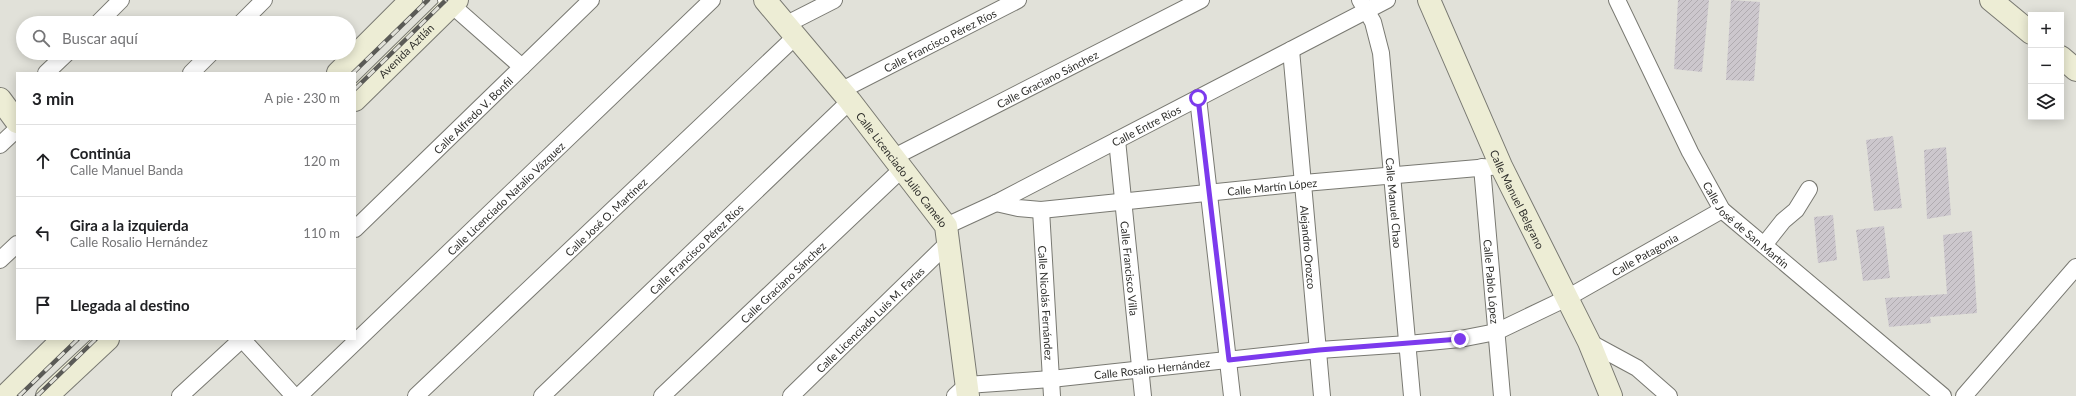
<!DOCTYPE html>
<html lang="es">
<head>
<meta charset="utf-8">
<style>
	:root { --surface:#fff; --page:#f2f2f2; --text:#202124; --muted:#757577; --line:#e0e0e0 }
	body { margin:0; font-family:Lato,sans-serif; background:var(--page); color:var(--text) }
	.controls { position:absolute; right:12px; top:12px; display:grid; overflow:hidden; border-radius:0px; box-shadow:0 2px 10px #0003 }
	.controls button { width:36px; height:36px; display:grid; place-items:center; padding:0; border:0; border-bottom:1px solid var(--line); background:var(--surface); color:var(--text); font:20px sans-serif }
	.stop { position:absolute; width:12px; height:12px; margin:-9px; border:3px solid #7c3aed; border-radius:50%; background:#fff }
	.stop.end { background:#7c3aed; border-color:#fff; box-shadow:0 1px 4px #0008 }
	.list { margin:0; padding:0; list-style:none }
	h2 { display:flex; justify-content:space-between; align-items:center; height:52px; margin:0; padding:0 16px; font-size:17px }
	h2 small { font-size:13px; font-weight:400; color:var(--muted) }
	.list li { display:grid; grid-template-columns:26px 1fr auto; gap:12px; align-items:center; box-sizing:border-box; height:72px; padding:0 16px; border-top:1px solid var(--line) }
	.list b { display:block; font-size:15px; white-space:nowrap }
	.list p { margin:0; font-size:13px; white-space:nowrap; color:var(--muted) }
	.list em { font-size:13px; font-style:normal; color:var(--muted) }
	.icon { flex:none; width:22px; height:22px; fill:none; stroke:currentColor; stroke-width:2; stroke-linecap:round; stroke-linejoin:round }
	.map { position:relative; flex:none; width:2076px; height:396px; overflow:hidden }
	.search { position:absolute; background:var(--surface); box-shadow:0 2px 10px #0003; left:16px; top:16px; width:340px; height:44px; display:flex; align-items:center; gap:10px; box-sizing:border-box; padding:0 14px; border-radius:22px; color:var(--muted); font-size:15px }
	.panel { position:absolute; background:var(--surface); box-shadow:0 2px 10px #0003; left:16px; top:72px; width:340px; height:268px; border-radius:0px }
	.map>svg:first-child { display:block }
	.building { fill:url(#building-hatch) }
	.lines { fill:none; stroke-linecap:round; stroke-linejoin:round }
	.street-casing { stroke:#797972; stroke-width:18 }
	.secondary-casing { stroke:#797972; stroke-width:24 }
	.street { stroke:#fff; stroke-width:16 }
	.secondary { stroke:#ededd5; stroke-width:22 }
	.rail-casing { stroke:#5b5b57; stroke-width:4.5 }
	.rail { stroke:#e1e1d9; stroke-width:3; stroke-dasharray:9; stroke-linecap:butt }
	.route { stroke:#7c3aed; stroke-width:5 }
	.labels { text-anchor:middle; dominant-baseline:central; stroke-width:3.5; stroke-linejoin:round; paint-order:stroke }
	.street-label { font-size:11px; fill:#2f2f2c; stroke:#e1e1d9 }
</style>
</head>
<body>
<div class="map">
<svg width="2076" height="396" viewBox="0 0 2076 396">
	<defs>
		<pattern id="building-hatch" width="6" height="6" patternUnits="userSpaceOnUse"><rect width="6" height="6" fill="#ccc7cd"/><path d="M-1 1l2-2M0 6l6-6M5 7l2-2" fill="none" stroke="#b0abb0"/></pattern>
	</defs>
	<rect width="100%" height="100%" fill="#e1e1d9"/>
	<path class="building" d="M 1678,0 L 1709,0 L 1702,72 L 1674,69 Z
		M 1731,0 L 1760,2 L 1754,81 L 1726,80 Z
		M 1893,136 L 1902,208 L 1874,211 L 1866,140 Z
		M 1946,147 L 1951,215 L 1927,219 L 1924,150 Z
		M 1833,215 L 1837,260 L 1818,263 L 1814,217 Z
		M 1884,226 L 1890,278 L 1863,281 L 1856,230 Z
		M 1972,231 L 1977,313 L 1930,317 L 1931,323 L 1889,327 L 1885,298 L 1947,294 L 1943,235 Z"/>
	<g class="lines">
		<g class="street-casing">
			<g id="street">
				<path d="M 446,0 L 522,67"/>
				<path id="s1" d="M 1360,0 L 1373,22 L 1381,53 L 1412,396"/>
				<path id="s2" d="M 1617,0 L 1690,152 L 1722,210 L 1943,396"/>
				<path d="M 98,23 L 121,0"/>
				<path d="M 241,23 L 264,0"/>
				<path d="M 785,25 L 834,0"/>
				<path id="s3" d="M 1291,50 L 1322,396"/>
				<path d="M 46,73 L 67,53"/>
				<path d="M 191,73 L 211,53"/>
				<path id="s4" d="M 840,91 L 1018,0"/>
				<path d="M 1198,98 L 1232,396"/>
				<path id="s5" d="M 1117,140 L 1143,396"/>
				<path d="M 0,145 L 17,129"/>
				<path id="s6" d="M 894,157 L 1201,0"/>
				<path id="s7" d="M 1482,167 L 1502,396"/>
				<path id="s8" d="M 996,203 L 1018,208 L 1041,210 L 1304,183 L 1501,166"/>
				<path id="s9" d="M 1041,210 L 1052,396"/>
				<path id="s10" d="M 946,226 L 996,203 L 1387,0"/>
				<path id="s11" d="M 355,229 L 591,0"/>
				<path d="M 1764,245 L 1783,221 L 1796,210 L 1809,189"/>
				<path d="M 0,260 L 17,244"/>
				<path d="M 242,339 L 294,396"/>
				<path d="M 1589,342 L 1637,368 L 1669,396"/>
				<path d="M 180,396 L 242,339"/>
				<path id="s12" d="M 299,396 L 712,0"/>
				<path id="s13" d="M 416,396 L 795,37"/>
				<path id="s14" d="M 542,396 L 850,101"/>
				<path id="s15" d="M 662,396 L 903,168"/>
				<path id="s16" d="M 791,396 L 949,242"/>
				<path id="s17" d="M 955,396 L 967,385 L 1051,379 L 1319,350 L 1408,344 L 1460,339 L 1496,332 L 1567,298 L 1722,210"/>
				<path d="M 1964,396 L 2076,267"/>
			</g>
		</g>
		<g class="secondary-casing">
			<g id="secondary">
				<path id="s18" d="M 765,0 L 850,101 L 946,226 L 968,396"/>
				<path id="s19" d="M 1429,0 L 1501,166 L 1589,342 L 1611,396"/>
				<path d="M 1991,0 L 2031,33"/>
				<path d="M 2061,57 L 2076,70"/>
				<path d="M 338,73 L 411,0"/>
				<path d="M 0,99 L 17,122"/>
				<path id="s20" d="M 355,100 L 457,0"/>
				<path d="M 5,396 L 63,339"/>
				<path d="M 47,396 L 108,339"/>
			</g>
		</g>
		<use href="#street" class="street"/>
		<use href="#secondary" class="secondary"/>
		<g class="rail-casing">
			<path id="rail" d="M 353,73 L 428,0
				M 355,89 L 446,0
				M 19,396 L 78,339
				M 37,396 L 96,339"/>
		</g>
		<use href="#rail" class="rail"/>
	</g>
	<g class="lines">
		<path class="route" d="M 1198,98 L 1229,360 L 1319,350 L 1460,339"/>
	</g>
	<g class="labels">
		<g class="street-label">
			<text stroke="none"><textPath href="#s4" startOffset="112">Calle Francisco Pérez Ríos</textPath></text>
			<text stroke="none"><textPath href="#s20" startOffset="71">Avenida Aztlán</textPath></text>
			<text stroke="none"><textPath href="#s6" startOffset="172">Calle Graciano Sánchez</textPath></text>
			<text stroke="none"><textPath href="#s11" startOffset="164">Calle Alfredo V. Bonfil</textPath></text>
			<text stroke="none"><textPath href="#s10" startOffset="224">Calle Entre Ríos</textPath></text>
			<text stroke="none"><textPath href="#s18" startOffset="218">Calle Licenciado Julio Camelo</textPath></text>
			<text stroke="none"><textPath href="#s8" startOffset="278">Calle Martín López</textPath></text>
			<text stroke="none"><textPath href="#s12" startOffset="286">Calle Licenciado Natalio Vázquez</textPath></text>
			<text stroke="none"><textPath href="#s19" startOffset="218">Calle Manuel Belgrano</textPath></text>
			<text stroke="none"><textPath href="#s1" startOffset="208">Calle Manuel Chao</textPath></text>
			<text stroke="none"><textPath href="#s13" startOffset="261">Calle José O. Martínez</textPath></text>
			<text stroke="none"><textPath href="#s2" startOffset="262">Calle José de San Martín</textPath></text>
			<text stroke="none"><textPath href="#s3" startOffset="198">Alejandro Orozco</textPath></text>
			<text stroke="none"><textPath href="#s14" startOffset="213">Calle Francisco Pérez Ríos</textPath></text>
			<text stroke="none"><textPath href="#s17" startOffset="716">Calle Patagonia</textPath></text>
			<text stroke="none"><textPath href="#s5" startOffset="129">Calle Francisco Villa</textPath></text>
			<text stroke="none"><textPath href="#s7" startOffset="115">Calle Pablo López</textPath></text>
			<text stroke="none"><textPath href="#s15" startOffset="166">Calle Graciano Sánchez</textPath></text>
			<text stroke="none"><textPath href="#s9" startOffset="93">Calle Nicolás Fernández</textPath></text>
			<text stroke="none"><textPath href="#s16" startOffset="110">Calle Licenciado Luis M. Farías</textPath></text>
			<text stroke="none"><textPath href="#s17" startOffset="202">Calle Rosalio Hernández</textPath></text>
		</g>
	</g>
</svg>
<div class="controls">
<button>+</button>
<button>−</button>
<button><svg class="icon" aria-label="layers" viewBox="0 0 24 24"><path d="M12 4l9 5-9 5-9-5zM3 14l9 5 9-5"/></svg></button>
</div>
<div class="stop" style="left:1198px;top:98px"></div>
<div class="stop end" style="left:1460px;top:339px"></div>
<div class="search"><svg class="icon" aria-label="search" viewBox="0 0 24 24"><circle cx="10" cy="10" r="6"/><path d="M15 15l6 6"/></svg>Buscar aquí</div>
<section class="panel">
<h2>3 min<small>A pie · 230 m</small></h2>
<ul class="list">
<li><svg class="icon" aria-label="ahead" viewBox="0 0 24 24"><path d="M12 20V5M6 11l6-6 6 6"/></svg><div><b>Continúa</b><p>Calle Manuel Banda</p></div><em>120 m</em></li>
<li><svg class="icon" aria-label="left" viewBox="0 0 24 24"><path d="M17 20v-9H6M10 6l-5 5 5 5"/></svg><div><b>Gira a la izquierda</b><p>Calle Rosalio Hernández</p></div><em>110 m</em></li>
<li><svg class="icon" aria-label="arrive" viewBox="0 0 24 24"><path d="M6 21V4h12l-3 4 3 4H6"/></svg><div><b>Llegada al destino</b></div></li>
</ul>
</section>
</div>
</body>
</html>
